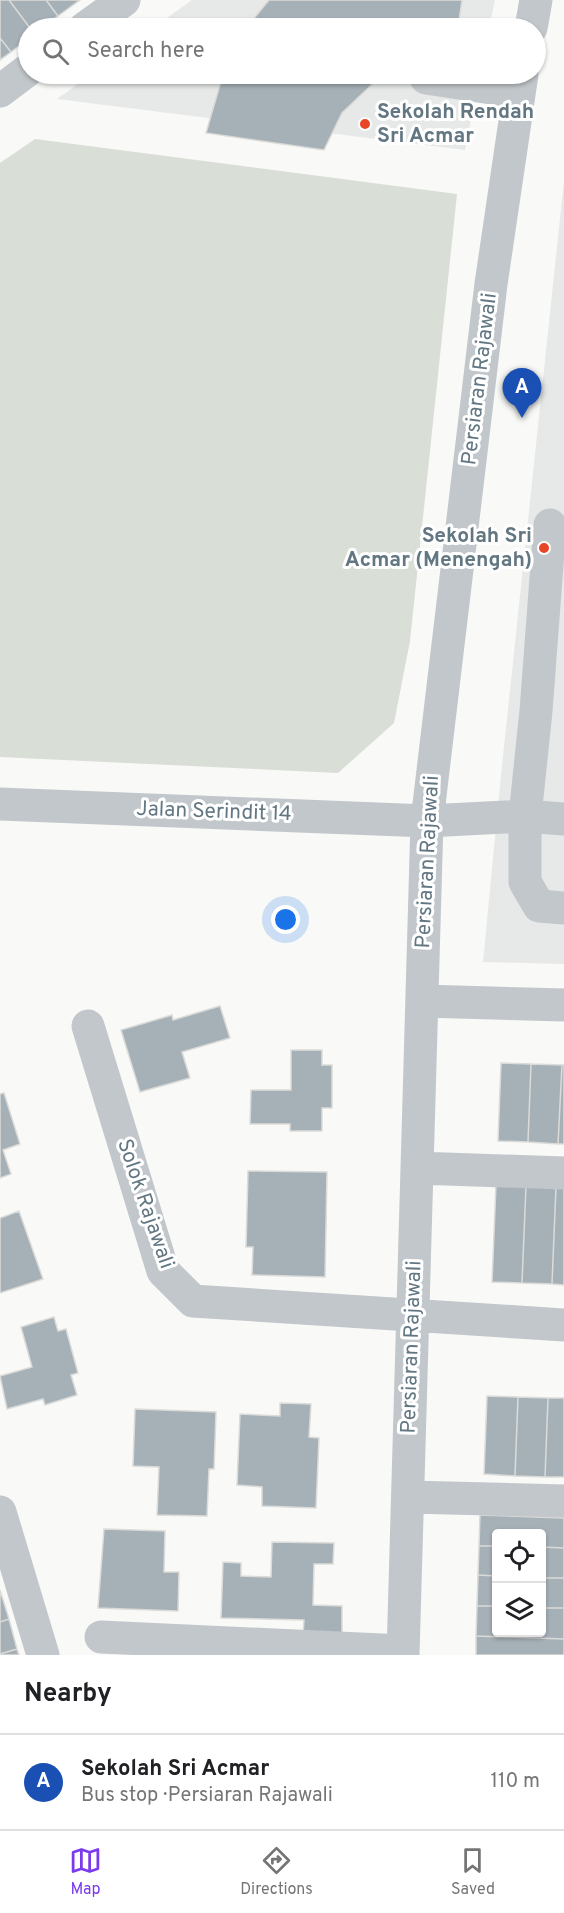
<!DOCTYPE html>
<html lang="en">
<head>
<meta charset="utf-8">
<style>
	:root { --surface:#fff; --page:#f2f2f2; --text:#202124; --muted:#757577; --line:#e0e0e0; --accent:#7c3aed }
	body { margin:0; font-family:Overpass,sans-serif; background:var(--page); color:var(--text) }
	.controls { position:absolute; right:18px; bottom:18px; display:grid; overflow:hidden; border-radius:6px; box-shadow:0 2px 4px #0004 }
	.controls button { width:54px; height:54px; display:grid; place-items:center; padding:0; border:0; border-bottom:2px solid var(--line); background:var(--surface); color:var(--text); font:30px sans-serif }
	.you { position:absolute; left:286px; top:920px; width:21px; height:21px; margin:-15px; border:4px solid #fff; border-radius:50%; background:#1a73e8; box-shadow:0 0 0 9px #1a73e833 }
	.badge { display:grid; place-items:center; width:39px; height:39px; border-radius:50%; background:var(--accent); color:#fff; font-size:20px; font-weight:700 }
	.pin { position:absolute; translate:-50% -50px; filter:drop-shadow(0 2px 3px #0008) }
	.pin::after { content:''; position:absolute; top:32px; width:21px; height:18px; background:inherit; clip-path:polygon(0 0,100% 0,50% 100%) }
	.list { margin:0; padding:0; list-style:none }
	h2 { display:flex; justify-content:space-between; align-items:center; height:78px; margin:0; padding:0 24px; font-size:26px }
	h2 small { font-size:20px; font-weight:400; color:var(--muted) }
	.list li { display:grid; grid-template-columns:39px 1fr auto; gap:18px; align-items:center; box-sizing:border-box; height:96px; padding:0 24px; border-top:2px solid var(--line) }
	.list b { display:block; font-size:22px; white-space:nowrap }
	.list p { margin:0; font-size:20px; white-space:nowrap; color:var(--muted) }
	.list em { font-size:20px; font-style:normal; color:var(--muted) }
	.icon { flex:none; width:33px; height:33px; fill:none; stroke:currentColor; stroke-width:2; stroke-linecap:round; stroke-linejoin:round }
	.map { position:relative; flex:none; width:564px; height:1655px; overflow:hidden }
	.search { position:absolute; background:var(--surface); box-shadow:0 2px 4px #0004; left:18px; right:18px; top:18px; height:66px; display:flex; align-items:center; gap:15px; box-sizing:border-box; padding:0 21px; border-radius:33px; color:var(--muted); font-size:22px }
	.sheet { height:174px; background:var(--surface) }
	nav { display:flex; justify-content:space-around; align-items:center; box-sizing:border-box; height:84px; border-top:2px solid var(--line); background:var(--surface); font-size:16px; color:var(--muted) }
	nav a { display:grid; justify-items:center; gap:3px }
	nav .on { color:var(--accent) }
	.map>svg:first-child { display:block }
	.built { fill:#e7e9e8 }
	.green { fill:#d9ded6 }
	.building { fill:#a6b1b7; stroke:#dbdbd9; stroke-width:1.5 }
	.lines { fill:none; stroke-linecap:round; stroke-linejoin:round }
	.minor { stroke:#c2c7cb; stroke-width:33 }
	.poi-dot { fill:#e94527; stroke:#fff; stroke-width:2 }
	.labels { text-anchor:middle; dominant-baseline:central; stroke-width:6; stroke-linejoin:round; paint-order:stroke }
	.poi-label { font-size:21px; font-weight:bold; fill:#637783; stroke:#fff; text-anchor:start }
	.street-label { font-size:21px; fill:#637783; stroke:#fff }
</style>
</head>
<body>
<div class="map">
<svg width="564" height="1655" viewBox="0 0 564 1655">
	<rect width="100%" height="100%" fill="#f9f9f7"/>
	<path class="built" d="M 192,0 L 495,0 L 489,28 L 153,28 Z
		M 92,74 L 480,74 L 465,150 L 57,99 Z
		M 564,181 L 564,964 L 483,962 L 501,775 Z"/>
	<path class="green" d="M 35,139 L 457,194 L 410,641 L 394,723 L 338,773 L 0,757 L 0,163 Z"/>
	<path class="building" d="M 0,0 L 9,0 L 30,28 L 28,39 L 11,52 L 0,38 Z
		M 9,0 L 46,0 L 58,16 L 42,28 L 30,28 Z
		M 46,0 L 80,0 L 58,16 Z
		M 269,0 L 462,0 L 458,28 L 246,28 Z
		M 0,38 L 11,52 L 0,60 Z
		M 223,74 L 383,74 L 342,113 L 324,150 L 206,133 Z
		M 220,1006 L 230,1038 L 182,1052 L 190,1078 L 140,1092 L 121,1030 L 172,1015 L 173,1020 Z
		M 291,1050 L 322,1050 L 322,1065 L 332,1065 L 332,1108 L 322,1108 L 322,1131 L 290,1131 L 290,1124 L 250,1124 L 251,1090 L 291,1090 Z
		M 501,1063 L 531,1064 L 528,1142 L 498,1141 Z
		M 531,1064 L 562,1065 L 558,1144 L 528,1142 Z
		M 562,1065 L 564,1065 L 564,1144 L 558,1144 Z
		M 4,1093 L 20,1144 L 3,1150 L 11,1174 L 0,1178 L 0,1094 Z
		M 248,1171 L 327,1172 L 325,1277 L 252,1275 L 253,1247 L 246,1247 Z
		M 496,1185 L 526,1186 L 522,1283 L 492,1282 Z
		M 526,1186 L 556,1187 L 552,1284 L 522,1283 Z
		M 556,1187 L 564,1187 L 564,1285 L 552,1284 Z
		M 19,1211 L 43,1279 L 0,1293 L 0,1218 Z
		M 54,1317 L 58,1331 L 66,1329 L 78,1373 L 71,1375 L 77,1395 L 45,1405 L 43,1399 L 7,1409 L 0,1376 L 32,1367 L 21,1327 Z
		M 487,1396 L 518,1397 L 515,1476 L 484,1474 Z
		M 518,1397 L 548,1398 L 545,1477 L 515,1476 Z
		M 548,1398 L 564,1398 L 564,1477 L 545,1477 Z
		M 280,1403 L 311,1404 L 309,1437 L 319,1438 L 316,1508 L 262,1506 L 262,1487 L 237,1485 L 240,1414 L 280,1416 Z
		M 135,1409 L 216,1412 L 214,1469 L 209,1469 L 207,1516 L 157,1515 L 159,1467 L 133,1466 Z
		M 480,1515 L 564,1518 L 564,1548 L 542,1547 L 542,1534 L 496,1534 L 496,1546 L 479,1546 Z
		M 104,1529 L 165,1531 L 164,1572 L 179,1572 L 178,1611 L 98,1608 Z
		M 272,1542 L 334,1543 L 333,1564 L 314,1564 L 313,1605 L 342,1606 L 342,1635 L 303,1635 L 304,1620 L 221,1618 L 223,1562 L 241,1563 L 241,1576 L 271,1577 Z
		M 479,1546 L 496,1546 L 496,1576 L 478,1575 Z
		M 542,1547 L 564,1548 L 564,1578 L 542,1578 Z
		M 478,1575 L 496,1576 L 496,1606 L 477,1606 Z
		M 542,1578 L 564,1578 L 564,1608 L 542,1608 Z
		M 0,1590 L 9,1619 L 0,1622 Z
		M 477,1606 L 496,1606 L 496,1632 L 542,1632 L 542,1608 L 564,1608 L 564,1639 L 476,1636 Z
		M 9,1619 L 17,1649 L 0,1654 L 0,1622 Z
		M 476,1636 L 564,1639 L 564,1655 L 476,1655 Z
		M 17,1649 L 19,1655 L 0,1655 L 0,1654 Z"/>
	<g class="lines">
		<path class="minor" d="M 85,28 L 124,0
			M 531,28 L 536,0
			M 426,78 L 518,92
			M 0,91 L 28,70
			M 550,525 L 536,711 L 525,816 L 525,882 L 539,906 L 564,908
			M 0,804 L 427,821 L 525,816 L 564,819
			M 422,1001 L 564,1005
			M 88,1026 L 163,1271 L 193,1301 L 564,1325
			M 417,1168 L 564,1173
			M 408,1497 L 564,1501
			M 0,1512 L 43,1655
			M 101,1637 L 403,1651
			M 403,1655 L 427,821 L 491,284 L 522,74"/>
	</g>
	<g class="poi-dot">
		<circle cx="365" cy="124" r="6"/>
		<circle cx="544" cy="548" r="6"/>
	</g>
	<g class="labels">
		<g class="poi-label">
			<text x="377" y="112">Sekolah Rendah<tspan x="377" dy="24">Sri Acmar</tspan></text>
			<text x="532" y="536" text-anchor="end">Sekolah Sri<tspan x="532" dy="24">Acmar (Menengah)</tspan></text>
		</g>
		<g class="street-label">
			<text transform="translate(480 379) rotate(-83)">Persiaran Rajawali</text>
			<text transform="translate(214 812) rotate(2)">Jalan Serindit 14</text>
			<text transform="translate(428 862) rotate(-87)">Persiaran Rajawali</text>
			<text transform="translate(145 1204) rotate(71)">Solok Rajawali</text>
			<text transform="translate(412 1347) rotate(-88)">Persiaran Rajawali</text>
		</g>
	</g>
</svg>
<div class="controls">
<button><svg class="icon" aria-label="locate" viewBox="0 0 24 24"><circle cx="12" cy="12" r="6"/><path d="M12 2v4M12 18v4M2 12h4M18 12h4"/></svg></button>
<button><svg class="icon" aria-label="layers" viewBox="0 0 24 24"><path d="M12 4l9 5-9 5-9-5zM3 14l9 5 9-5"/></svg></button>
</div>
<div class="you"></div>
<div class="pin badge" style="left:522px;top:418px;background:#1a4fb4">A</div>
<div class="search"><svg class="icon" aria-label="search" viewBox="0 0 24 24"><circle cx="10" cy="10" r="6"/><path d="M15 15l6 6"/></svg>Search here</div>
</div>
<section class="sheet">
<h2>Nearby<small></small></h2>
<ul class="list">
<li><span class="badge" style="background:#1a4fb4">A</span><div><b>Sekolah Sri Acmar</b><p>Bus stop · Persiaran Rajawali</p></div><em>110 m</em></li>
</ul>
</section>
<nav>
<a class="on"><svg class="icon" aria-label="map" viewBox="0 0 24 24"><path d="M3 6l6-2 6 2 6-2v14l-6 2-6-2-6 2zM9 4v14M15 6v14"/></svg>Map</a>
<a><svg class="icon" aria-label="directions" viewBox="0 0 24 24"><path d="M12 3l9 9-9 9-9-9zM9 14v-3h6M13 9l2 2-2 2"/></svg>Directions</a>
<a><svg class="icon" aria-label="saved" viewBox="0 0 24 24"><path d="M7 4h10v16l-5-4-5 4z"/></svg>Saved</a>
</nav>
</body>
</html>
